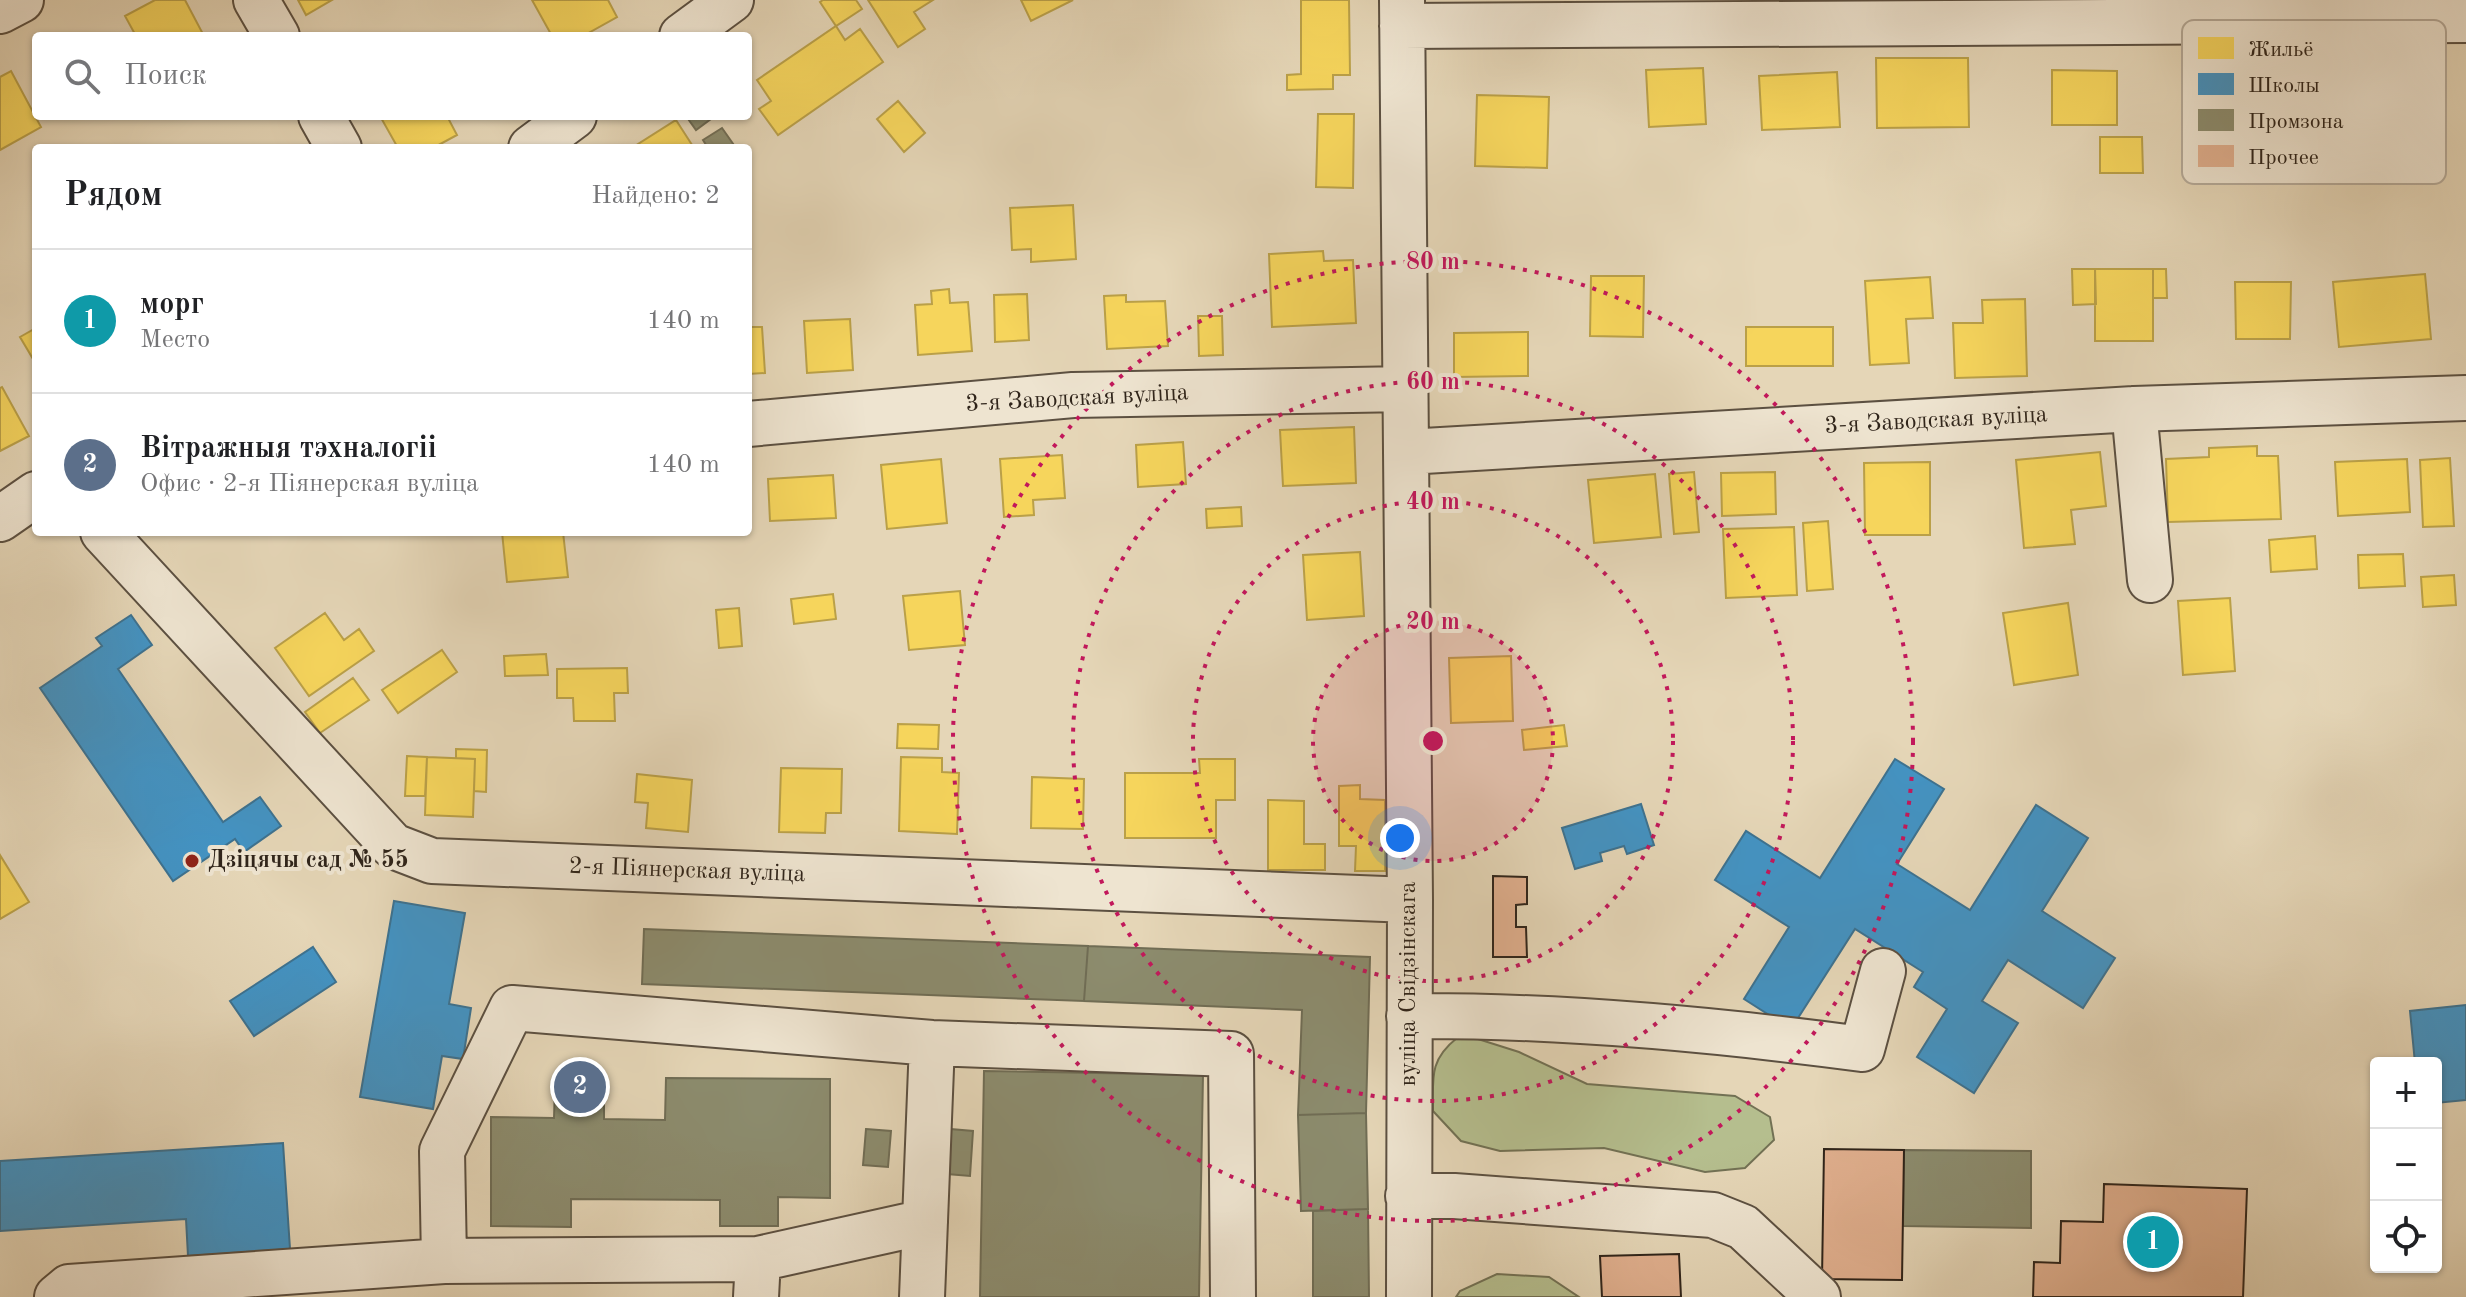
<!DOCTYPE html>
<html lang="ru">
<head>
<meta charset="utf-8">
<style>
	:root { --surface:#fff; --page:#f2f2f2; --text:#202124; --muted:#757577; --line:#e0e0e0; --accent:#1a73e8 }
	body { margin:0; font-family:"Old Standard TT",serif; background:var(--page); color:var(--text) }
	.controls { position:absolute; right:24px; bottom:24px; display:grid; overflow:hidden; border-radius:8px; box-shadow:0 2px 6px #0004 }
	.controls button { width:72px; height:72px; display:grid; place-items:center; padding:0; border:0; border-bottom:2px solid var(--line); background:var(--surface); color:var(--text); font:40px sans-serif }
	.you { position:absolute; left:1400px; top:838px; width:28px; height:28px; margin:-20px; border:6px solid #fff; border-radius:50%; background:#1a73e8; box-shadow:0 0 0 12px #1a73e833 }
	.badge { display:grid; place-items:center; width:52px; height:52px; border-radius:50%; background:var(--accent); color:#fff; font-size:26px; font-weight:700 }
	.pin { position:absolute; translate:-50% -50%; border:4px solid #fff; box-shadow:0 2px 8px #0006 }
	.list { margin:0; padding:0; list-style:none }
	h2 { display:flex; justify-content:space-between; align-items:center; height:104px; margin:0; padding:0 32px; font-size:34px }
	h2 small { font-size:26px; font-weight:400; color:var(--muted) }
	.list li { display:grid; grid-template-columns:52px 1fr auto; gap:24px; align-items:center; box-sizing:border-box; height:144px; padding:0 32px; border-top:2px solid var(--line) }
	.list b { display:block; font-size:30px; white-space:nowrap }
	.list p { margin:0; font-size:26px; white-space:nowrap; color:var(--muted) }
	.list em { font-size:26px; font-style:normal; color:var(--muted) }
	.icon { flex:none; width:44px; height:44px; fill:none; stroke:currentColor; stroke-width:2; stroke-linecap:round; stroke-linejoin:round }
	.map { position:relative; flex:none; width:2466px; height:1297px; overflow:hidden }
	.search { position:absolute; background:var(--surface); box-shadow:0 2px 6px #0004; left:32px; top:32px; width:720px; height:88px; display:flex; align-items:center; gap:20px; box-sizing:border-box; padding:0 28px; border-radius:8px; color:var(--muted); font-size:30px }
	.panel { position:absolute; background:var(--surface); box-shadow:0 2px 6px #0004; left:32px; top:144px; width:720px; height:392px; border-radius:8px }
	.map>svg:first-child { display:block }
	.green { fill:#b5be8e; stroke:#727154; stroke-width:2 }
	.homes { fill:#f6d55c; stroke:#baa048; stroke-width:2 }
	.schools { fill:#4393c3; stroke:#3d7290; stroke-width:2 }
	.industry { fill:#8c8c6e; stroke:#706d55; stroke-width:2 }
	.building { fill:#e0af8e; stroke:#2f241a; stroke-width:2 }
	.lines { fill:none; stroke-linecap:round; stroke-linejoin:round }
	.minor-casing { stroke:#5c5041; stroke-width:48 }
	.minor { stroke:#eee4d0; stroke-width:44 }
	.ring { fill:none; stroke:#c2185b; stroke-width:4; stroke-dasharray:4 8 }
	.poi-dot { fill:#8f2418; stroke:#eee4d0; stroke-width:3 }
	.labels { text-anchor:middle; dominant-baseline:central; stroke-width:8; stroke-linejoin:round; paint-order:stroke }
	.street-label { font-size:24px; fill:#2f241a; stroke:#eee4d0 }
	.poi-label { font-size:24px; font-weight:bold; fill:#2f241a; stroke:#eee4d0; text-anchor:start }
	.key { fill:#eee4d0; stroke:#b5aa99; stroke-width:2 }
	.key-label { font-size:22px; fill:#2f241a }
	.centre { fill:#c2185b; stroke:#eee4d0; stroke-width:4 }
	.ring-label { font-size:24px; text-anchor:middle; font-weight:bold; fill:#c2185b; stroke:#eee4d0; stroke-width:8; stroke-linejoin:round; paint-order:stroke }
</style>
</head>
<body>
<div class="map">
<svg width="2466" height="1297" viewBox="0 0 2466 1297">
	<rect width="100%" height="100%" fill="#e5d6b7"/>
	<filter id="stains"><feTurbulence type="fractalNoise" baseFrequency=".0025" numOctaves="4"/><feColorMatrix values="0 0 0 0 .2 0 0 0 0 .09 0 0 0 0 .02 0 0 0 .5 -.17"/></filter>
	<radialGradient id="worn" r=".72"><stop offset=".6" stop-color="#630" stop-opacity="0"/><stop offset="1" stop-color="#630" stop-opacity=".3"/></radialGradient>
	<path class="green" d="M 1457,1038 L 1478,1039 L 1519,1052 L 1587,1084 L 1735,1096 L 1770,1117 L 1774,1140 L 1745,1168 L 1705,1172 L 1604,1148 L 1500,1151 L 1461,1141 L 1433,1111 C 1433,1078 1429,1060 1457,1038 Z
		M 1497,1274 L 1549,1277 L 1579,1297 L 1456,1297 L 1460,1291 Z"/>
	<path class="homes" d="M 155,0 L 185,0 L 204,36 L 136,36 L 125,16 Z
		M 298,0 L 332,0 L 306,15 Z
		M 532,0 L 608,0 L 617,17 L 583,36 L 552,36 Z
		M 823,0 L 856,0 L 862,9 L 836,26 L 820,2 Z
		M 868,0 L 933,0 L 914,12 L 925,29 L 898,47 Z
		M 1021,0 L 1073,0 L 1031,21 Z
		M 1301,0 L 1349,0 L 1350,75 L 1333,75 L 1333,89 L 1287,90 L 1287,75 L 1301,74 Z
		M 836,26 L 845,40 L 860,29 L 883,62 L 778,135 L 759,109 L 771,101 L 757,80 Z
		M 1876,58 L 1968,58 L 1969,127 L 1877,128 Z
		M 1703,68 L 1706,124 L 1649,127 L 1646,70 Z
		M 2052,70 L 2117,71 L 2117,125 L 2052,125 Z
		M 11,71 L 41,127 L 0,150 L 0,77 Z
		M 1837,72 L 1840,127 L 1762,130 L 1759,76 Z
		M 1477,95 L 1549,97 L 1547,168 L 1475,166 Z
		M 898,101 L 925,133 L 904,152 L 877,119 Z
		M 1318,114 L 1354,114 L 1353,188 L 1316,187 Z
		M 380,116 L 452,116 L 448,118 L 457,135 L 433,148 L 398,148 Z
		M 676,120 L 694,148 L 637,148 L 635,146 Z
		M 2100,137 L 2142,137 L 2143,173 L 2100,173 Z
		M 1073,205 L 1076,259 L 1031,262 L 1031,249 L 1012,250 L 1010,208 Z
		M 1323,251 L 1324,261 L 1353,260 L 1356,323 L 1272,327 L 1269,254 Z
		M 2072,269 L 2095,269 L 2096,304 L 2073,305 Z
		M 2095,269 L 2153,269 L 2153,341 L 2095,341 Z
		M 2153,269 L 2166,269 L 2167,298 L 2153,298 Z
		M 2425,274 L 2431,339 L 2339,347 L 2333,282 Z
		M 1591,276 L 1644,276 L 1643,337 L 1590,336 Z
		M 1930,277 L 1933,318 L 1906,319 L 1909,363 L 1870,365 L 1865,281 Z
		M 2235,282 L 2291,282 L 2290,339 L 2236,339 Z
		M 949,289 L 950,303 L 968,302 L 972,351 L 918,355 L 915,305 L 932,304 L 931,291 Z
		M 1027,294 L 1029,340 L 995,342 L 994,295 Z
		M 1126,295 L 1126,302 L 1165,301 L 1168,346 L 1107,349 L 1104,296 Z
		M 2025,299 L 2027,376 L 1955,378 L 1953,323 L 1983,323 L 1982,300 Z
		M 1198,316 L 1222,316 L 1223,355 L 1199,356 Z
		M 850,319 L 853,370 L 807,373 L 804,321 Z
		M 748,327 L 762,327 L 765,373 L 748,374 Z
		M 1746,327 L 1833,327 L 1833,366 L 1746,366 Z
		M 36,328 L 36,364 L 20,337 Z
		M 1528,332 L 1528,376 L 1454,377 L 1454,333 Z
		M 2,387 L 29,436 L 0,451 L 0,388 Z
		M 1354,427 L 1356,483 L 1283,486 L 1280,430 Z
		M 1183,442 L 1186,484 L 1138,487 L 1136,445 Z
		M 2257,446 L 2257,456 L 2278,456 L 2281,519 L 2168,522 L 2166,459 L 2209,457 L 2209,448 Z
		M 2100,452 L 2106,506 L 2071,510 L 2075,544 L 2024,548 L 2016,460 Z
		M 1062,455 L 1065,498 L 1033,500 L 1034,515 L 1004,517 L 1000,459 Z
		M 2450,458 L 2454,526 L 2423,527 L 2420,460 Z
		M 941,459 L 947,523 L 887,529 L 881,465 Z
		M 2407,459 L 2410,512 L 2338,516 L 2335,462 Z
		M 1930,462 L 1930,535 L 1865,535 L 1864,463 Z
		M 1694,472 L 1699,532 L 1674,534 L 1669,474 Z
		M 1775,472 L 1776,514 L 1722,516 L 1721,473 Z
		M 1655,474 L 1661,537 L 1594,543 L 1588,480 Z
		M 833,475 L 836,518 L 770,521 L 768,479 Z
		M 1241,507 L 1242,526 L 1207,528 L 1206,509 Z
		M 1828,521 L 1833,589 L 1807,591 L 1803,523 Z
		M 1794,527 L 1797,595 L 1726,598 L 1723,529 Z
		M 502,532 L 563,532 L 568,577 L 507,582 Z
		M 2315,536 L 2317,569 L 2271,572 L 2269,540 Z
		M 1360,552 L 1364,616 L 1307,620 L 1303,555 Z
		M 2403,554 L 2405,586 L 2359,588 L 2358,555 Z
		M 2454,575 L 2456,605 L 2423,607 L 2421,577 Z
		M 960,591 L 965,645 L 909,650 L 903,596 Z
		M 833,594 L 836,619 L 794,624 L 791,599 Z
		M 2230,598 L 2235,671 L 2183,675 L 2178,601 Z
		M 2068,603 L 2078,675 L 2014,685 L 2003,613 Z
		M 739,608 L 742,646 L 719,648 L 716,610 Z
		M 325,613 L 344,640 L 359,629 L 374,651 L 309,696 L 275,648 Z
		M 442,650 L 457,672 L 398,713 L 382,690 Z
		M 546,654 L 548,675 L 505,676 L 504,656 Z
		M 1511,656 L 1513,721 L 1451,723 L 1449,658 Z
		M 627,668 L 628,693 L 614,693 L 615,721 L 574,721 L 573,698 L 557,698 L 557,669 Z
		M 353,678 L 369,700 L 320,733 L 305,712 Z
		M 898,724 L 939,725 L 938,749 L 897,748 Z
		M 1564,725 L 1567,746 L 1524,750 L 1522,730 Z
		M 456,749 L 487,750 L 486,792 L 474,791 L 475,759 L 456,758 Z
		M 407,756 L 427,757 L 425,796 L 405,796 Z
		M 427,757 L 475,759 L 473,817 L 425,815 Z
		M 901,757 L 942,758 L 942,772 L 959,773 L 957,834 L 899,831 Z
		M 1199,759 L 1235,759 L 1235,800 L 1216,800 L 1216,838 L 1125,838 L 1125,773 L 1200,773 Z
		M 781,768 L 842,769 L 841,813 L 826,813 L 825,833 L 779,832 Z
		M 637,774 L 692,780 L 688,832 L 646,828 L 648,803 L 635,802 Z
		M 1032,777 L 1084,779 L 1083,829 L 1031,828 Z
		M 1360,785 L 1360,799 L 1385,800 L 1385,871 L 1355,871 L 1356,846 L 1339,846 L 1339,786 Z
		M 1268,800 L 1304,801 L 1304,844 L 1325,844 L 1325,870 L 1268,870 Z
		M 0,855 L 29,902 L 0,919 Z"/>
	<path class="schools" d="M 131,615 L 152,645 L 118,669 L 223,822 L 260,797 L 281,826 L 244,852 L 235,839 L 173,881 L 40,688 L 102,646 L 96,638 Z
		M 1895,759 L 1944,789 L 1897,864 L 1970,910 L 2036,805 L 2088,838 L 2042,911 L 2115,958 L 2083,1008 L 2008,960 L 1982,1001 L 2018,1023 L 1974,1093 L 1917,1057 L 1947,1009 L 1914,987 L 1923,972 L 1855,929 L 1791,1029 L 1744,999 L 1789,927 L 1715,880 L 1746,831 L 1820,878 Z
		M 1641,804 L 1654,845 L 1627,854 L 1624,846 L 1600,853 L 1602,861 L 1575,869 L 1562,828 Z
		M 394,901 L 465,913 L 449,1004 L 471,1008 L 463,1059 L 442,1056 L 433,1109 L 360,1097 Z
		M 313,947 L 336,982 L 254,1036 L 230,1001 Z
		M 2466,1005 L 2466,1100 L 2436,1103 L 2436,1063 L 2415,1063 L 2410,1011 Z
		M 283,1143 L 290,1249 L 188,1256 L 186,1219 L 0,1231 L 0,1161 Z"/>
	<path class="industry" d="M 686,116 L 715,116 L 696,130 Z
		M 722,128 L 736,148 L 708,148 L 703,140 Z
		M 644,929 L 1088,946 L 1084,1001 L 642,984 Z
		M 1088,946 L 1370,957 L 1366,1113 L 1298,1115 L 1302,1010 L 1084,1001 Z
		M 984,1071 L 1203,1075 L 1199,1297 L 980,1297 Z
		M 666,1078 L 830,1079 L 830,1198 L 778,1197 L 778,1226 L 720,1226 L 720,1200 L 571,1199 L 571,1227 L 491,1226 L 491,1117 L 554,1118 L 555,1087 L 604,1087 L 604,1119 L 665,1120 Z
		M 1366,1113 L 1368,1209 L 1301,1211 L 1298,1115 Z
		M 939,1128 L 973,1131 L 970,1176 L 935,1173 Z
		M 866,1129 L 891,1131 L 888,1167 L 863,1165 Z
		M 1904,1150 L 2031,1151 L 2031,1228 L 1903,1226 Z
		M 1368,1209 L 1369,1297 L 1313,1297 L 1313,1211 Z"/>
	<path class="building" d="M 1493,876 L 1527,877 L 1527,904 L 1516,905 L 1516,927 L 1526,927 L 1527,957 L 1493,957 Z
		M 1824,1149 L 1904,1150 L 1902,1280 L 1822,1279 Z
		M 2104,1184 L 2247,1189 L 2243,1297 L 2033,1297 L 2034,1262 L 2060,1263 L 2061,1221 L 2103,1222 Z
		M 1679,1254 L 1681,1297 L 1602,1297 L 1600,1256 Z"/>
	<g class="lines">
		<g class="minor-casing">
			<path id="minor" d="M 256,0 L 277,36
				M 1402,0 L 1410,900 L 1409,1297
				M 0,11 L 21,0
				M 1402,26 L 2466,20
				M 682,36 L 731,0
				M 321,116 L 339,148
				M 531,148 L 574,116
				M 2134,409 L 2150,580
				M 748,424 L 1073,395 L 1406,389
				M 1407,452 L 2134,409 L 2466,398
				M 0,519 L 36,494
				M 103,532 L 393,846 L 432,861 L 1410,900
				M 1409,1016 C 1561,1015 1712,1029 1862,1049 L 1883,971
				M 1408,1196 L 1454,1196 L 1713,1215 L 1743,1227 L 1818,1297
				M 444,1261 L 442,1151 L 512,1008 L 932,1043 L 1231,1054 L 1233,1297
				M 57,1297 L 69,1287 L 444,1261 L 758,1259 L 925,1222
				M 756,1297 L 758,1259
				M 922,1297 L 932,1043"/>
		</g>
		<use href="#minor" class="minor"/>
	</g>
	<circle cx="1433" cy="741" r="120" fill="#c2185b" fill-opacity=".12"/>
	<g class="ring">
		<circle cx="1433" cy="741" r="120"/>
		<circle cx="1433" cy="741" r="240"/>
		<circle cx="1433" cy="741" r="360"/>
		<circle cx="1433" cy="741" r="480"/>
	</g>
	<circle class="poi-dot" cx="192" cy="861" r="8"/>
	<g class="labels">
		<g class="street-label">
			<text transform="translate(1077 399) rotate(-3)">3-я Заводская вуліца</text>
			<text transform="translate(1936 421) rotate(-3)">3-я Заводская вуліца</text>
			<text transform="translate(687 871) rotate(2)">2-я Піянерская вуліца</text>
			<text transform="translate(1409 984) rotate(-90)">вуліца Свідзінскага</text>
		</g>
		<g class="poi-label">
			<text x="208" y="861">Дзіцячы сад № 55</text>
		</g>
	</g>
	<rect x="2182" y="20" width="264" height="164" rx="12" class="key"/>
	<rect x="2198" y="37" width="36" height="22" fill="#f6d55c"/>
	<rect x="2198" y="73" width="36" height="22" fill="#4393c3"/>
	<rect x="2198" y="109" width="36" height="22" fill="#8c8c6e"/>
	<rect x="2198" y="145" width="36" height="22" fill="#e0af8e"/>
	<g class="key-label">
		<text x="2248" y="56">Жильё</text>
		<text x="2248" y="92">Школы</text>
		<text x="2248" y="128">Промзона</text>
		<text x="2248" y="164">Прочее</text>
	</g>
	<circle cx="1433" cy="741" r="12" class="centre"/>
	<g class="ring-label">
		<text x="1433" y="269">80 m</text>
		<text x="1433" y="389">60 m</text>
		<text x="1433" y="509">40 m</text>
		<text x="1433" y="629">20 m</text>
	</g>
	<rect width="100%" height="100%" filter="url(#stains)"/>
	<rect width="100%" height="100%" fill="url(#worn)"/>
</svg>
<div class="controls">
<button>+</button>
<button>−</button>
<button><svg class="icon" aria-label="locate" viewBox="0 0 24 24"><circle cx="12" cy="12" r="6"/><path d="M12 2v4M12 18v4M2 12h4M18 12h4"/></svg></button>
</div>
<div class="you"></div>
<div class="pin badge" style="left:2153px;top:1242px;background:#0f9aa8">1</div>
<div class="pin badge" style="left:580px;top:1087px;background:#5c6f8a">2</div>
<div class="search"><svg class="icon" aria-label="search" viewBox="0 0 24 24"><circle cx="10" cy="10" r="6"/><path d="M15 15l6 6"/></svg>Поиск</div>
<section class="panel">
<h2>Рядом<small>Найдено: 2</small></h2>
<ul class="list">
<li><span class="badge" style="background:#0f9aa8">1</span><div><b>морг</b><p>Место</p></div><em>140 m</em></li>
<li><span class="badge" style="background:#5c6f8a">2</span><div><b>Вітражныя тэхналогіі</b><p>Офис · 2-я Піянерская вуліца</p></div><em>140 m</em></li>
</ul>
</section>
</div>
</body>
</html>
